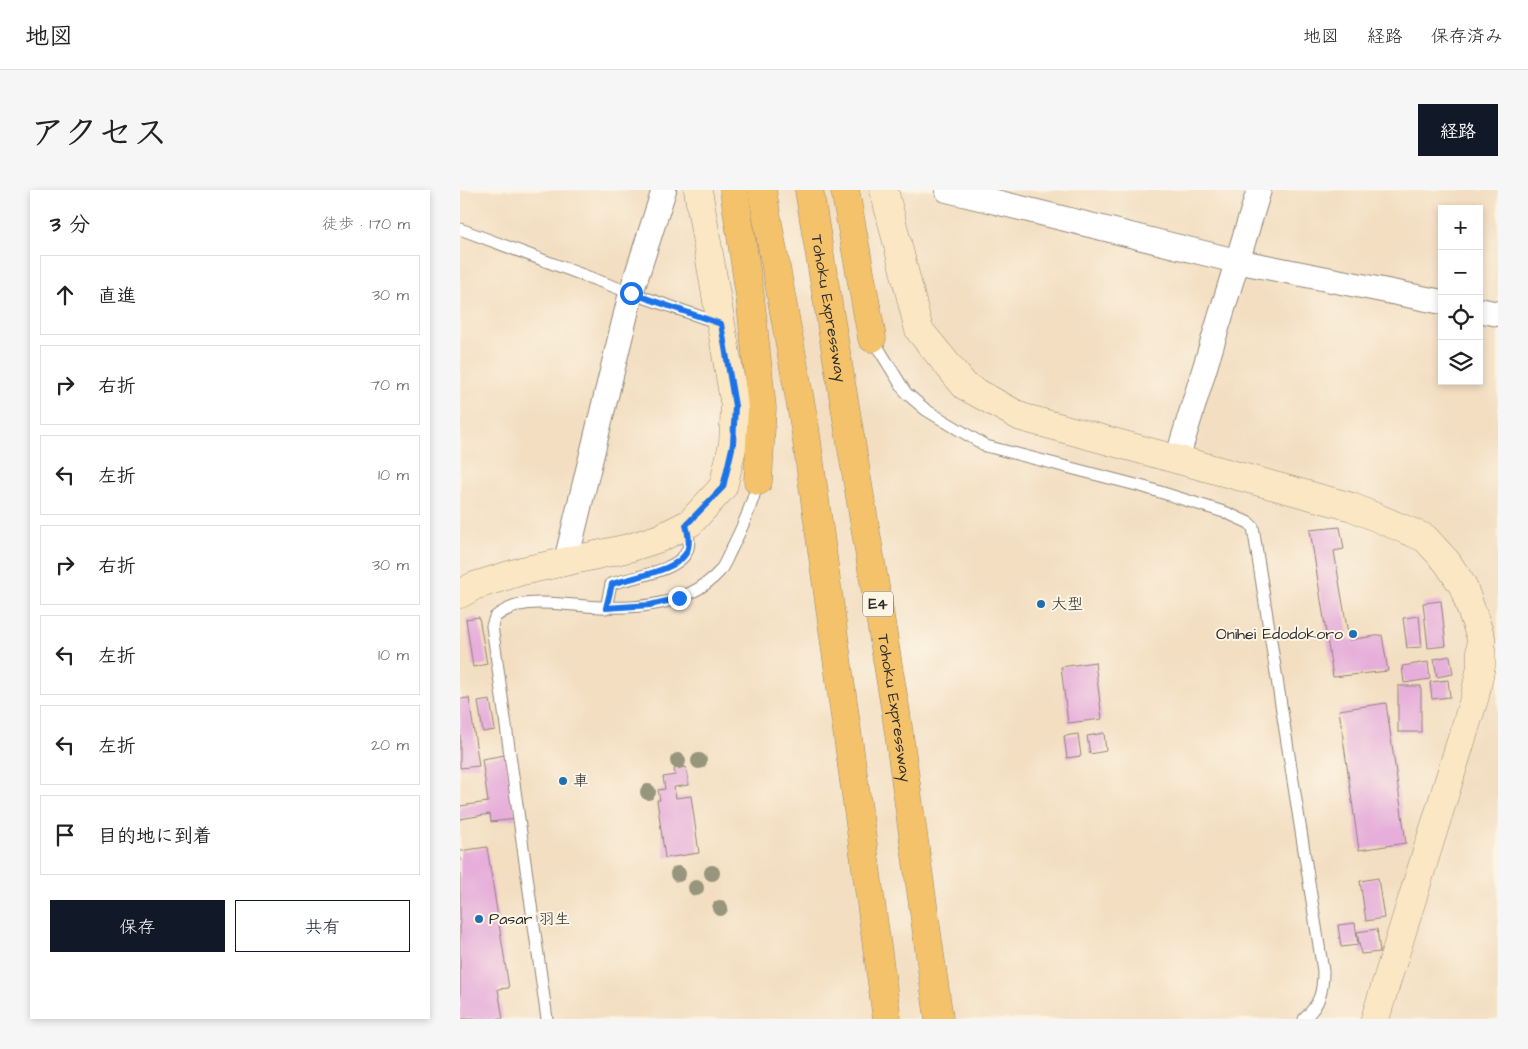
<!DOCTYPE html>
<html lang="ja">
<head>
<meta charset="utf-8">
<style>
	:root { --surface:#fff; --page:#f6f6f6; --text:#222; --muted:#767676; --line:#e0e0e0; --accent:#111827 }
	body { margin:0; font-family:"Architects Daughter","Klee One",sans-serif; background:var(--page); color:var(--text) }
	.controls { position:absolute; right:15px; top:15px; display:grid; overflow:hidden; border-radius:0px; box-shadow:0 2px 8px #0003 }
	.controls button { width:45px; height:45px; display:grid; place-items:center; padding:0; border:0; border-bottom:1px solid var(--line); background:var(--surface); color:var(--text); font:25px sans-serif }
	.stop { position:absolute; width:15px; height:15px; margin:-11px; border:4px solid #1a73e8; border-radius:50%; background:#fff }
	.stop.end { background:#1a73e8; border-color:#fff; box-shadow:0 1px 5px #0008 }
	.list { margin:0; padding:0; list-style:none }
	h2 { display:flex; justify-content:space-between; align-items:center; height:65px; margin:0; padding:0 20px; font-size:21px }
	h2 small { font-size:16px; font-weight:400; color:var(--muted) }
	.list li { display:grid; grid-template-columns:32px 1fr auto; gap:15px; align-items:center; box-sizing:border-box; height:80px; margin:0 10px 10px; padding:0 10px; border:1px solid var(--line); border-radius:0px }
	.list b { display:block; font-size:19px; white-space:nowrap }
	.list em { font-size:16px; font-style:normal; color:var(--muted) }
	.actions { display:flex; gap:10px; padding:15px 20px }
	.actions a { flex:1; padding:11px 0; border:1px solid var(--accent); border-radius:0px; text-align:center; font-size:18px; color:var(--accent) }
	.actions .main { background:var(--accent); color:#fff }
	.icon { flex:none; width:28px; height:28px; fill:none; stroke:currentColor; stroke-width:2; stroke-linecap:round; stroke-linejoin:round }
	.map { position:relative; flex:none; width:1038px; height:829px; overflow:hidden; border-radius:0px }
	header { display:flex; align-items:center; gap:30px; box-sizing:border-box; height:70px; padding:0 25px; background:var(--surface); border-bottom:1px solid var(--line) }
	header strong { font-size:24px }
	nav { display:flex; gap:28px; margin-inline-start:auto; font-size:18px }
	.intro { display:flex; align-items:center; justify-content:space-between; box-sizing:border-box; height:120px; padding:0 30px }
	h1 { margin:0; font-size:35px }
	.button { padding:12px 22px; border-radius:0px; background:var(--accent); color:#fff; font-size:18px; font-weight:700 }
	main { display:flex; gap:30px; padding:0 30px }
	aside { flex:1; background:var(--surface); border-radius:0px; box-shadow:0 2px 8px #0003 }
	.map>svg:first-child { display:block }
	.building { fill:#e6aeda }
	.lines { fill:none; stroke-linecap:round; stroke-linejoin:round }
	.lane-casing { stroke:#8f8476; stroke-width:13 }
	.street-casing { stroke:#8f8476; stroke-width:26 }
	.secondary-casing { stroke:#8f8476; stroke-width:29 }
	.highway-casing { stroke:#8f8476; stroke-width:29 }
	.lane { stroke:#fff; stroke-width:11 }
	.street { stroke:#fff; stroke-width:24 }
	.secondary { stroke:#fbe7c3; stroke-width:28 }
	.highway { stroke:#f4c26a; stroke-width:28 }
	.tree { fill:#97967c }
	.route { stroke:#1a73e8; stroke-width:6 }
	.poi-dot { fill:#1f6fb2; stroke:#fcf5e5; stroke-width:2 }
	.labels { text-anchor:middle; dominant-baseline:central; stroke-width:4; stroke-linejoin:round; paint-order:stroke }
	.shield { fill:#fcf5e5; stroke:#6a6863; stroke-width:1 }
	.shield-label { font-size:15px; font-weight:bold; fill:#2b2b2b }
	.street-label { font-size:16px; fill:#2b2b2b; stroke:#fcf5e5 }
	.poi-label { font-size:16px; fill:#2b2b2b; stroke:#fcf5e5; text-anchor:start }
</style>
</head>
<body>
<header>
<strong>地図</strong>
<nav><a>地図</a><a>経路</a><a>保存済み</a></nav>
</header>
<div class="intro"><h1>アクセス</h1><a class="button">経路</a></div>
<main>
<aside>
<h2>3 分<small>徒歩 · 170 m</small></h2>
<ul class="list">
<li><svg class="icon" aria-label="ahead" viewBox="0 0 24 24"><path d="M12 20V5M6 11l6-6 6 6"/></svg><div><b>直進</b></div><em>30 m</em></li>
<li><svg class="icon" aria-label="right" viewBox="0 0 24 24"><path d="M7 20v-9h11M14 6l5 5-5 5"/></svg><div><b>右折</b></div><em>70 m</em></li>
<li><svg class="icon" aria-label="left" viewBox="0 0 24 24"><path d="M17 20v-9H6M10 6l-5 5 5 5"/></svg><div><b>左折</b></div><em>10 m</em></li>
<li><svg class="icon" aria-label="right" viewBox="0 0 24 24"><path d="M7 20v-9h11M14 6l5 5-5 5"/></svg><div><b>右折</b></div><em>30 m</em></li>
<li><svg class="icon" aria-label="left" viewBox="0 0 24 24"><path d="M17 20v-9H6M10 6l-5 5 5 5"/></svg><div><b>左折</b></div><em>10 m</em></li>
<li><svg class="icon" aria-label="left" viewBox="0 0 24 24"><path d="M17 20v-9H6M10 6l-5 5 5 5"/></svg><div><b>左折</b></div><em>20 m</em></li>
<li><svg class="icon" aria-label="arrive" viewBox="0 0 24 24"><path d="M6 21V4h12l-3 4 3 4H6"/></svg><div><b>目的地に到着</b></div></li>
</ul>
<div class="actions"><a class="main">保存</a><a>共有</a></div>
</aside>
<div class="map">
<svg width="1038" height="829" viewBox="0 0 1038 829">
	<rect width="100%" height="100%" fill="#fcf5e5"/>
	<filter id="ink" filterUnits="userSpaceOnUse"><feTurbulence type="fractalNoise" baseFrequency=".02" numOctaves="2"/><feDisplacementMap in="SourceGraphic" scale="10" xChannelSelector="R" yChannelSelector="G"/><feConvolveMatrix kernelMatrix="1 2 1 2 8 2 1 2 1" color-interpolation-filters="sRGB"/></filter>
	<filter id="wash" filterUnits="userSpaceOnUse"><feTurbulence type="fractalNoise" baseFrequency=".0096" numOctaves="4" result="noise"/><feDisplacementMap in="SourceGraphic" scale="20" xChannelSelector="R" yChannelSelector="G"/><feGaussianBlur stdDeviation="1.12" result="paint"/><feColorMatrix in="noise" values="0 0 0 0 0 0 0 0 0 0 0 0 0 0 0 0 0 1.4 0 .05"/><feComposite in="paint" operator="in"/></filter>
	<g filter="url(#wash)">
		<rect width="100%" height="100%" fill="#f3dec1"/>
		<g id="blocks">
			<path class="building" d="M 880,337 L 884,359 L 874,361 L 889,450 L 922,445 L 928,481 L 873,487 L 850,340 Z
				M 981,411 L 986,456 L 968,458 L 963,413 Z
				M 959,426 L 962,457 L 947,458 L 943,428 Z
				M 19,427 L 27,474 L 13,477 L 6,429 Z
				M 990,466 L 993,484 L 977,487 L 974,469 Z
				M 635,472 L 642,529 L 608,533 L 601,477 Z
				M 968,472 L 970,489 L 944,493 L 942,476 Z
				M 988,490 L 990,507 L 972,509 L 970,492 Z
				M 938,496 L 961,496 L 961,542 L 938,542 Z
				M 9,508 L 19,576 L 0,578 L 0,509 Z
				M 30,510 L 35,540 L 23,542 L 18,512 Z
				M 926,513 L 946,653 L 899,660 L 879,520 Z
				M 644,543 L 646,561 L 630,564 L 627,546 Z
				M 618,544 L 621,566 L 607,568 L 604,546 Z
				M 45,565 L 56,629 L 31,632 L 30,624 L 0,629 L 0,616 L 28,612 L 22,569 Z
				M 226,577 L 229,595 L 214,597 L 216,608 L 231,606 L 239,663 L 205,668 L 197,610 L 200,610 L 198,600 L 205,599 L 203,587 L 215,585 L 214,579 Z
				M 27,657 L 49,798 L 38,799 L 43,829 L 0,829 L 0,661 Z
				M 918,688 L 924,728 L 906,731 L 900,691 Z
				M 895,733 L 898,755 L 881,757 L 878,735 Z
				M 917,739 L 920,762 L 901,764 L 897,742 Z"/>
		</g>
	</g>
	<g filter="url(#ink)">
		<use href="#blocks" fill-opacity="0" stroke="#8f8476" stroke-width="1"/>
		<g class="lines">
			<g class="lane-casing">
				<path id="lane" d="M 0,39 L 171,103 L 259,133
					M 412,148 L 446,203 L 466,220 L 526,256 L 684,297 L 767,323 L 789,333 L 793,337 L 863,781 C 863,802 860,814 844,829
					M 146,418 L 151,394 C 171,387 223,381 228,358 C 230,350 228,343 226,335
					M 87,829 L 32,436 L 35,427 C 59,408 86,413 115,415 C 163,420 224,420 259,382 C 264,376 267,368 270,362 C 283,336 291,318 298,291"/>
			</g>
			<g class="street-casing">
				<path id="street" d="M 487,0 L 776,71 L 982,112
					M 1019,120 L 1038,124
					M 717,269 L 799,0
					M 106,371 L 171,103 L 204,0"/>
			</g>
			<g class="secondary-casing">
				<path id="secondary" d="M 424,0 L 459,140 L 505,196 L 561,227 L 892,317 L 965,348 L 987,372 L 1003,396 L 1021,448 L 1021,476 L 1015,506 L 915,829
					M 0,404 L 14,396 L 62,381 L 169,358 L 200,348 L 230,333 L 263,297 L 273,254 L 275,216 L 238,0"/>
			</g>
			<g class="highway-casing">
				<g id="highway">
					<path d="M 274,0 L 290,106 L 302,218 L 298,291"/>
					<path d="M 302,0 L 345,238 L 427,829"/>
					<path id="s1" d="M 349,0 L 436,523 L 479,829"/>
					<path d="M 385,0 L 412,148"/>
				</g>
			</g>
			<use href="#lane" class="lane"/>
			<use href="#street" class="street"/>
			<use href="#secondary" class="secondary"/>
			<use href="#highway" class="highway"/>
		</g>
		<g class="tree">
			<circle cx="218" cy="571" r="8"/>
			<circle cx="239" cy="571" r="8"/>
			<circle cx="188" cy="602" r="8"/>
			<circle cx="252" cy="683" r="8"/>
			<circle cx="218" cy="684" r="8"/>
			<circle cx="236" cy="698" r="8"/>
			<circle cx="260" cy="718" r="8"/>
		</g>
	</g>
	<g class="lines" filter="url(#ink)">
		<path class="route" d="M 171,103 L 261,134 L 275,216 L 273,254 L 263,297 L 226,335 C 228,343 230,350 228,358 C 223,381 171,387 152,394 L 146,418 L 190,415 L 219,408"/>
	</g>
	<g class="poi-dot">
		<circle cx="581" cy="414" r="5"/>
		<circle cx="893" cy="444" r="5"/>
		<circle cx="103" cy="591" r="5"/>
		<circle cx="19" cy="729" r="5"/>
	</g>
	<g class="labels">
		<rect class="shield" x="403" y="401.5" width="30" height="25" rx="4"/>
		<g class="shield-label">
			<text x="418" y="414">E4</text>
		</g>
		<g class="street-label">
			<text stroke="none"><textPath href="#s1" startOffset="120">Tohoku Expressway</textPath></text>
			<text stroke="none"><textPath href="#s1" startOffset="525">Tohoku Expressway</textPath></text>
		</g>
		<g class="poi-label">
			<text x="591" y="414">大型</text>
			<text x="883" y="444" text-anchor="end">Onihei Edodokoro</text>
			<text x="113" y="591">車</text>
			<text x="29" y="729">Pasar 羽生</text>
		</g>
	</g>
</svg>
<div class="controls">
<button>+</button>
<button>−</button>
<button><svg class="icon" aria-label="locate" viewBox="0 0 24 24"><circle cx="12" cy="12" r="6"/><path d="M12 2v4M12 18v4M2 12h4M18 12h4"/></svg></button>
<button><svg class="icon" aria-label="layers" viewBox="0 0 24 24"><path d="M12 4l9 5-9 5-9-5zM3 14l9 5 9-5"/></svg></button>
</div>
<div class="stop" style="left:171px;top:103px"></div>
<div class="stop end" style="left:219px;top:408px"></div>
</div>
</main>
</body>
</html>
